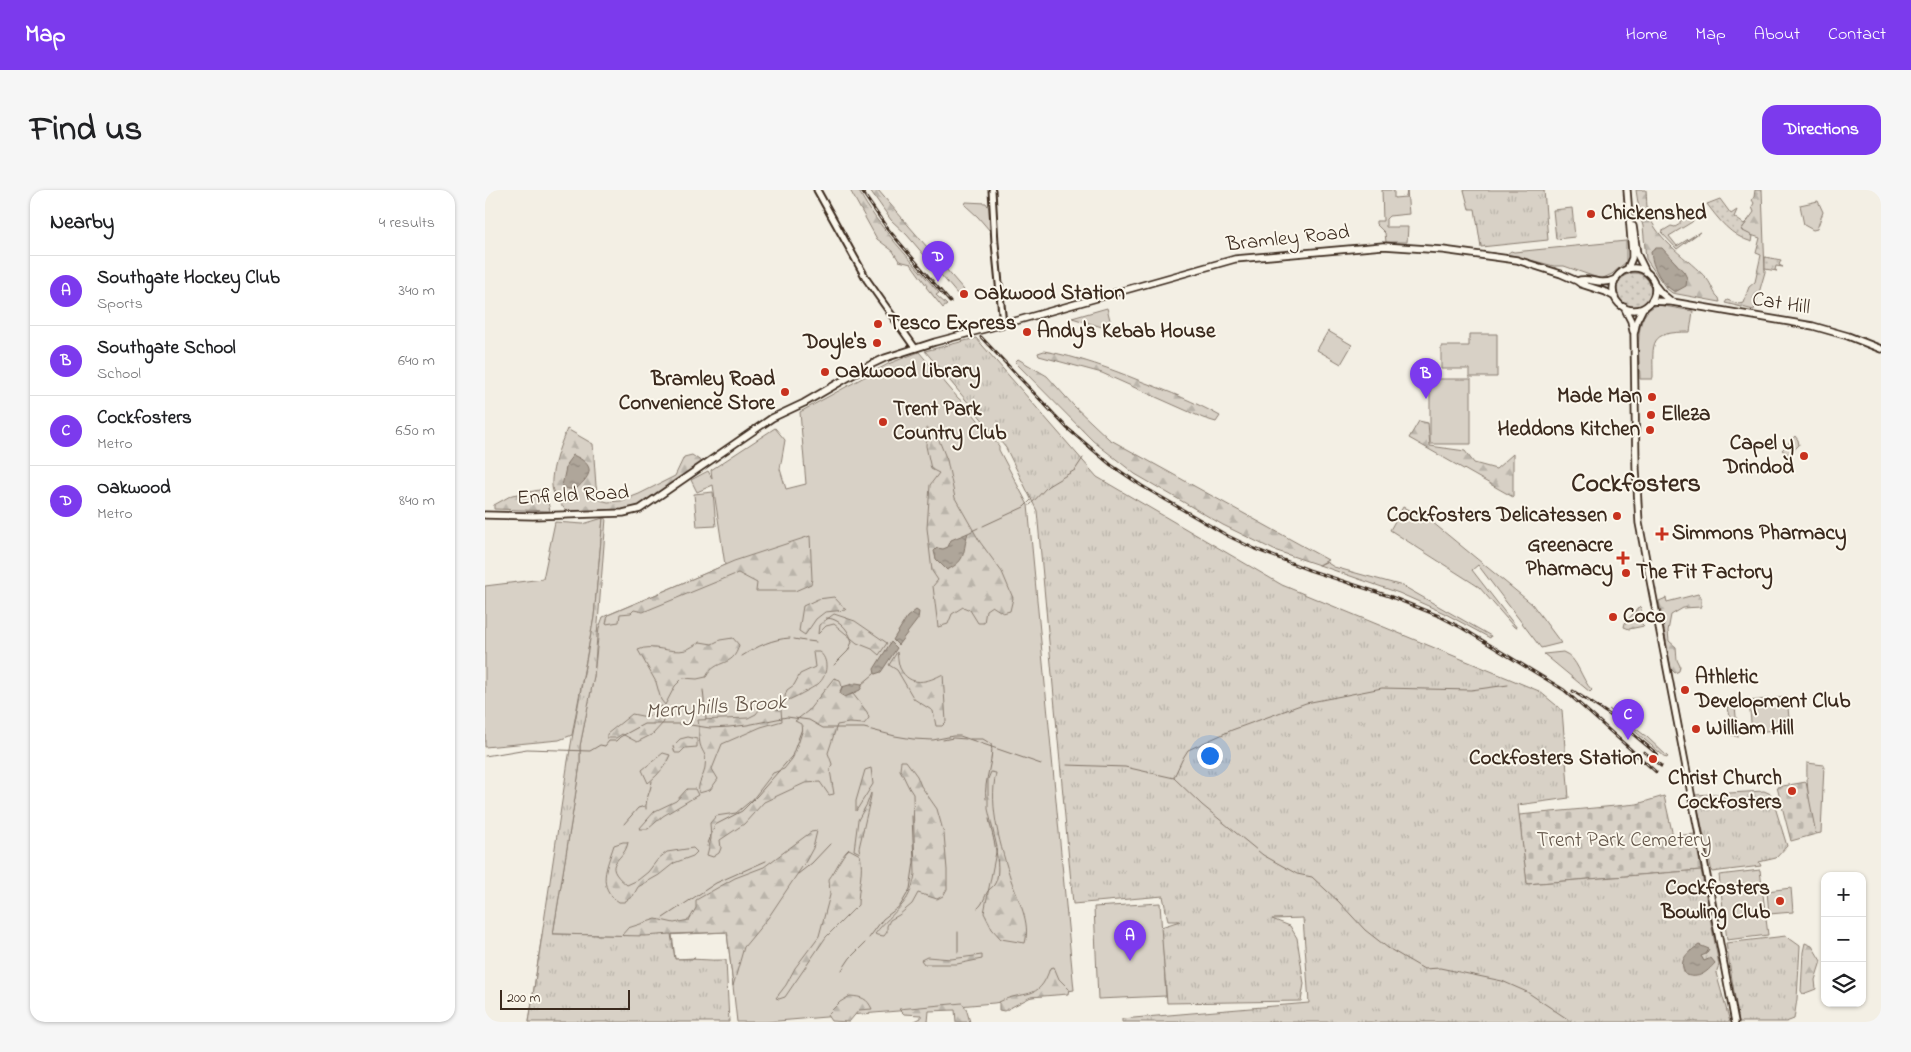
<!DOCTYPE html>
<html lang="en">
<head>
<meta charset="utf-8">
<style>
	:root { --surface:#fff; --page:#f6f6f6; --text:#202124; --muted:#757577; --line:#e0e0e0; --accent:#7c3aed }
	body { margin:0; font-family:"Indie Flower",sans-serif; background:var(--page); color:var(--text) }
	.controls { position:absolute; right:15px; bottom:15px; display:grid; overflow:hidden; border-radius:10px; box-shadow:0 1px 4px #0004 }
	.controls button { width:45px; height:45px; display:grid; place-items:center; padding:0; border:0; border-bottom:1px solid var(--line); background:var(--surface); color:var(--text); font:25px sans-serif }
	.scale { position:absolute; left:15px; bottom:12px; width:130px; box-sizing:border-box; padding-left:5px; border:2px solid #3b2a1e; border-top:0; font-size:14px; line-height:18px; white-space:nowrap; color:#3b2a1e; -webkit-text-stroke:4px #fbf7ec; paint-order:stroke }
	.you { position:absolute; left:724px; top:565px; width:18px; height:18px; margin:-12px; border:4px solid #fff; border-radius:50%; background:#1a73e8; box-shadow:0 0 0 8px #1a73e833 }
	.badge { display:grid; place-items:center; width:32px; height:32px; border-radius:50%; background:var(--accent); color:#fff; font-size:16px; font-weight:700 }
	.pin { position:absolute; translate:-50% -41px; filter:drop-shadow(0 1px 2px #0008) }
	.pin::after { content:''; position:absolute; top:26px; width:18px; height:15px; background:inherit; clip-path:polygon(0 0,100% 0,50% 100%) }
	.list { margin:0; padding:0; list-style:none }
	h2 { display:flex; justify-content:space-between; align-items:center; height:65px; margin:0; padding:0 20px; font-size:21px }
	h2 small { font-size:16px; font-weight:400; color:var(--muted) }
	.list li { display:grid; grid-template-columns:32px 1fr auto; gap:15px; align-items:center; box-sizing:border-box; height:70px; padding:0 20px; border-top:1px solid var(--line) }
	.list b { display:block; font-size:19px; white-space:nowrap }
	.list p { margin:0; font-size:16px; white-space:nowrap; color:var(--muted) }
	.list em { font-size:16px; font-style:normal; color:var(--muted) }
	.icon { flex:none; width:28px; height:28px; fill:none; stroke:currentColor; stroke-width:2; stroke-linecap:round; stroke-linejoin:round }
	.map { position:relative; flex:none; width:1396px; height:832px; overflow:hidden; border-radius:15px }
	header { display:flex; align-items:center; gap:30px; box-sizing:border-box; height:70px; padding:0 25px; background:var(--accent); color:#fff }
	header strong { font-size:24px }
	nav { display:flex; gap:28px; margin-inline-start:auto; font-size:18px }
	.intro { display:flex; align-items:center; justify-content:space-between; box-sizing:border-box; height:120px; padding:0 30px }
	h1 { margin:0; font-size:35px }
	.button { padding:12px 22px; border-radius:15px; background:var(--accent); color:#fff; font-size:18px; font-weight:700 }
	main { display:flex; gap:30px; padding:0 30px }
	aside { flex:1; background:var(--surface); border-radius:15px; box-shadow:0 1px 4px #0004 }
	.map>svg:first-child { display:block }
	.grass { fill:#d8d1c6; stroke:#8a7e72 }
	.forest { fill:url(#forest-firs); stroke:#8a7e72; fill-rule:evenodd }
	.cemetery { fill:url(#cemetery-stones); stroke:#8a7e72 }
	.park { fill:url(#park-tufts); stroke:#8a7e72 }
	.garden { fill:url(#garden-dots); stroke:#8a7e72 }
	.water { fill:url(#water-ripples); stroke:#817468 }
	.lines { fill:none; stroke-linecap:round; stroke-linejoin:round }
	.stream { stroke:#817468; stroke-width:1 }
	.secondary-casing { stroke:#3b2a1e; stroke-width:9 }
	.primary-casing { stroke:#3b2a1e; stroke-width:9 }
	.secondary { stroke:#fbf7ec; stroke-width:5 }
	.primary { stroke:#fbf7ec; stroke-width:5.5 }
	.rail-casing { stroke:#3b2a1e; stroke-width:3 }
	.rail { stroke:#fbf7ec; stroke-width:1; stroke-dasharray:4; stroke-linecap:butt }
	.poi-dot { fill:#c8321e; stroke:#fbf7ec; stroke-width:2 }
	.labels { text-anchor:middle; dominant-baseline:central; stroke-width:4; stroke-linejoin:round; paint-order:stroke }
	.poi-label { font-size:21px; font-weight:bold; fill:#3b2a1e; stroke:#fbf7ec; text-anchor:start }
	.street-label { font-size:21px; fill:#3b2a1e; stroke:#fbf7ec }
	.park-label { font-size:21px; fill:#625448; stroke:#fbf7ec }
	.water-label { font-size:22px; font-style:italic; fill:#645549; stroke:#fbf7ec }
	.district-label { font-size:26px; font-weight:bold; fill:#3b2a1e; stroke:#fbf7ec }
</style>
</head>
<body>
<header>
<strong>Map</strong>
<nav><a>Home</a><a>Map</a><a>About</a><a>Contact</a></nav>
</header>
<div class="intro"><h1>Find us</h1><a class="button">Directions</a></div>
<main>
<aside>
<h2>Nearby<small>4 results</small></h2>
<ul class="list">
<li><span class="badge">A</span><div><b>Southgate Hockey Club</b><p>Sports</p></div><em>340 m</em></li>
<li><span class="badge">B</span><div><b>Southgate School</b><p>School</p></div><em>640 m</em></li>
<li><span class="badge">C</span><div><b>Cockfosters</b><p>Metro</p></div><em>650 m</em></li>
<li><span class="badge">D</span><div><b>Oakwood</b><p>Metro</p></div><em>840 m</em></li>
</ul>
</aside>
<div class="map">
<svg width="1396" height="832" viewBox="0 0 1396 832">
	<defs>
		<pattern id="forest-firs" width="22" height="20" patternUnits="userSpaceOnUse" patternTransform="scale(1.25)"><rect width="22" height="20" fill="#d8d1c6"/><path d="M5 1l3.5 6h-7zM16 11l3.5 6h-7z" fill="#bab4aa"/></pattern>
		<pattern id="cemetery-stones" width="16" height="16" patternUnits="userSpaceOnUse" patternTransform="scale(1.25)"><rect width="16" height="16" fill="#d8d1c6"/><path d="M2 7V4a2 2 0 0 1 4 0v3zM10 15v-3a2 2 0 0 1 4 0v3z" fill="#bab4aa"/></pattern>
		<pattern id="park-tufts" width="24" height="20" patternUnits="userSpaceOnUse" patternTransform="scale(1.25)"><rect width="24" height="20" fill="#d8d1c6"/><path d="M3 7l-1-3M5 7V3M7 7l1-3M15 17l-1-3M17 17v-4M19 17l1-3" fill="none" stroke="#bab4aa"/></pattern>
		<pattern id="garden-dots" width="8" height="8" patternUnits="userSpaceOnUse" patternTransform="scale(1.25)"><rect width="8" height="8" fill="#d8d1c6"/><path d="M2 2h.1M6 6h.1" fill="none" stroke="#bab4aa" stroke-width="1.8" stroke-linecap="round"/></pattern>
		<pattern id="water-ripples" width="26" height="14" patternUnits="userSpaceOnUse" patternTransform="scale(1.25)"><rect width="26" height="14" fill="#afa69a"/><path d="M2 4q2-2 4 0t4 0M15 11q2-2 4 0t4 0" fill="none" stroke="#90877d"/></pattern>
	</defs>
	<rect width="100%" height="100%" fill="#f3efe4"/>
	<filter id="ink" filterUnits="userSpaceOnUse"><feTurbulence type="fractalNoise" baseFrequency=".02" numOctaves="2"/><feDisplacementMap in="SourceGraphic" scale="10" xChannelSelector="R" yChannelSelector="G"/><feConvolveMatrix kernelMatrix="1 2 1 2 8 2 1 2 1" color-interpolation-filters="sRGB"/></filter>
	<g filter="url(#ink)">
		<path class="grass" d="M 897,0 L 909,0 L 909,8 L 921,7 L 922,0 L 924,24 L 904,26 L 901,29 L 901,37 L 923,37 L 922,52 L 901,52 L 900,43 L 891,34 L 891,31 L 898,31 Z
			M 1333,11 L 1338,22 L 1332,39 L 1328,40 L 1319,35 L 1315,15 Z
			M 481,12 L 501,13 L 504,18 L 505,41 L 493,27 L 480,15 Z
			M 1207,25 L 1209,29 L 1207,32 L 1184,46 L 1192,56 L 1215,42 L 1192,59 L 1176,42 L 1186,36 L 1190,37 L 1195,34 L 1195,31 Z
			M 1141,51 L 1141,72 L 1127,84 L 1116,89 L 1079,76 L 1069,76 L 1022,64 L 1026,61 L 1029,62 Z
			M 1173,115 L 1208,121 L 1205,142 C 1163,142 1168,151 1168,187 L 1167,189 L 1155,189 C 1155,168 1146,122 1173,115 Z
			M 622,118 L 626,134 L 623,137 L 617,137 L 587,128 Z
			M 843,141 L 867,155 L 856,174 L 832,160 Z
			M 984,144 L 1012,144 L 1012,187 L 984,187 L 984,179 L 956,179 L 956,156 L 984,156 Z
			M 434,162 L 473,208 L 480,214 L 514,256 L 514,260 L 543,315 L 589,800 L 509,813 L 281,832 L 252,832 L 242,742 L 160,746 L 68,744 L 88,621 L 95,574 L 95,556 L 109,486 L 114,438 L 118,427 L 240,375 L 228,295 L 212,302 L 206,290 L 223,281 L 227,288 L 226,280 L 290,238 L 300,250 L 295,279 L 301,299 L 321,294 L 315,222 L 403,174 Z
			M 945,189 L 986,189 L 986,254 L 945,254 Z
			M 1310,246 L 1313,250 L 1314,255 L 1304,265 L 1297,260 Z
			M 228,302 L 231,336 L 212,337 L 209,304 Z
			M 918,317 L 947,332 L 1047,414 L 1076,453 L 1056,458 L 993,375 L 987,380 L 1032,438 L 1029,437 L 994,397 L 905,340 Z
			M 118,328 L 109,427 L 87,545 L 74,550 L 0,557 L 0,396 L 58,389 L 70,332 L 98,334 Z
			M 841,372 L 849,377 L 918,396 L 1006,446 L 1005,448 L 959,423 L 914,403 L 834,375 Z
			M 1078,462 C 1093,467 1096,490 1107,500 L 1105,502 L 1059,464 Z
			M 1302,507 L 1305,539 L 1267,542 L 1264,511 Z
			M 1322,573 L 1339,575 L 1336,643 L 1331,644 C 1325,620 1321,598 1322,573 Z
			M 1275,680 L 1283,745 L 1242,750 L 1234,685 Z
			M 1306,698 L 1308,722 L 1284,724 L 1282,701 Z
			M 675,713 L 681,806 L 613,809 L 609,717 Z"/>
		<path class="forest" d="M 365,0 L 373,0 C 394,39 426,69 454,103 L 451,105 L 462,115 L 458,118 L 441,97 L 442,96 L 426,74 L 414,71 L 408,61 L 392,49 Z
			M 385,0 L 393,0 L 479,100 L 473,105 L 422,45 L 406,30 Z
			M 1151,0 L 1161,0 C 1162,7 1161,16 1163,23 C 1173,52 1203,68 1222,89 C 1227,95 1228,103 1234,108 L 1235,112 L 1187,103 L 1181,98 L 1161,69 L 1158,36 L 1155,26 ZM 1190,72 L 1194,78 L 1199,82 L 1182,98 L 1177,88 Z
			M 1270,0 L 1277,0 L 1280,82 L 1269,120 L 1240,113 L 1242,110 L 1254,114 L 1258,113 L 1264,97 L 1270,92 L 1276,65 L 1271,63 L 1275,48 L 1263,44 L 1256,40 L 1269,22 L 1267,17 L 1269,13 L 1267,10 L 1269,7 Z
			M 559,161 C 594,167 626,179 658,192 C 685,202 710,212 735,226 L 731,232 L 718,228 L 617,183 L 554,166 L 553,163 Z
			M 533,169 L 562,186 L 589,216 L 624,249 L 843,370 L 834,375 L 789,360 L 738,335 L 650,284 L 608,251 L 530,172 Z
			M 934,231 L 943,233 L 945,256 L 980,261 L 989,273 L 1011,279 L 1028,264 L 1028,307 L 924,248 Z
			M 442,238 L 451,243 L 462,270 L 470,308 L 495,352 L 517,382 L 528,408 L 525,421 L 518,423 L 507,416 L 501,420 L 499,433 L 493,433 L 485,420 L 478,417 L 467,424 L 463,434 L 453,437 L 448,396 L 453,390 L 447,381 L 442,338 L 445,295 L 454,283 L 446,279 L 441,256 Z
			M 82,239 L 108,254 L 111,296 L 115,310 L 123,312 L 136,311 L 154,304 L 190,286 L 199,267 L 207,265 L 217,272 L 155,318 C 132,324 105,321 81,321 C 77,315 70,308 68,301 C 63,286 76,252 82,239 Z
			M 60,299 L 65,321 L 9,319 L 9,315 L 27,305 Z
			M 325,346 L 327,389 L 326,394 L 310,401 L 271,401 L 272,393 L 253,383 L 158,422 L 149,420 L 146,423 L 135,424 L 134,432 L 121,434 L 123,425 L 249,371 Z
			M 1213,404 L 1216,408 L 1216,417 L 1198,418 L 1186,425 L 1183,441 L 1184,451 L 1191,457 L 1192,470 L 1195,476 L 1194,481 L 1190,483 L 1186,479 L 1174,411 L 1181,408 L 1182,412 Z
			M 349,407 L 361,420 L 340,422 L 331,429 L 320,445 L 314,441 L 318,416 L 333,409 Z
			M 349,424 L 370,431 L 402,453 L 394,465 L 387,459 L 372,453 L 349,434 L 341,436 L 333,444 L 334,435 Z
			M 248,448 L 254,455 C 248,479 232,467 221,487 L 212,489 L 198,488 L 190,496 L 180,515 L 176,510 L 171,492 L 153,460 C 167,453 185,464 201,460 C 205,458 210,455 215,452 L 227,454 L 235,450 Z
			M 328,462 L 334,462 C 344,468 343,486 333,494 C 328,498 307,509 301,511 L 300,506 L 302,500 L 309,495 L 315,484 L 330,477 Z
			M 412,462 C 413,467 413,473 415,478 C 425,498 443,492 458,484 L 461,532 L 457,536 L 451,536 L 448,521 L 429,509 L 412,480 L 404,475 Z
			M 349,488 L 355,490 L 357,497 L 355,501 L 365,505 L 368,504 L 382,522 L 384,528 L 379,534 L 364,533 L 352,535 L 343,563 L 347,574 L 345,580 L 349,604 L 344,605 L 335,592 L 320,593 L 279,612 L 259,634 L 235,650 L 236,658 L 234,663 L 228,667 L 222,665 L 226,649 L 225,633 L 231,626 L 251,623 L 268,609 L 288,583 L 299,579 L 307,569 L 311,561 L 317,542 L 316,534 L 310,531 L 323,521 Z
			M 1243,512 L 1250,516 L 1253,547 L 1247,545 L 1245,540 L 1248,539 L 1242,514 L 1240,513 Z
			M 177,516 L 177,527 L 179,532 L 168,544 L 152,552 L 137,544 L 131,548 L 122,548 L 122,544 L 147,524 L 162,527 L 167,525 L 174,517 Z
			M 277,516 L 296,520 L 297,531 L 276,537 L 237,554 L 227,579 L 233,589 L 225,600 L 214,603 C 212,591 219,588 220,577 C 222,562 218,565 215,554 C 213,546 215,538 213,530 L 263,528 L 271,524 Z
			M 1124,519 L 1162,547 L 1183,567 L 1181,568 Z
			M 203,547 L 212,549 L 212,557 L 200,558 L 195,563 L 190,563 L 188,556 L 195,549 Z
			M 178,563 L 185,565 C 180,577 173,585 163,593 L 157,580 Z
			M 416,571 L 421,571 L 432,586 L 436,596 L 452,619 L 459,644 L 462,680 L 462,699 L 458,706 L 452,709 L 433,703 L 427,714 L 414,725 L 405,730 L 402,736 L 402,742 L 399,746 L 392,745 L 390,744 C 409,719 425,717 430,684 L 428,604 C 422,596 420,588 415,580 Z
			M 386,578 L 388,594 L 371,621 L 371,611 L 380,580 Z
			M 506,582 L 511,583 C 503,617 516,657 526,690 C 533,710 546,732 540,753 L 516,749 L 507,739 L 499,723 L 512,657 L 503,619 L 503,589 Z
			M 202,599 L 210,599 L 213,605 L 178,626 L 163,639 L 154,639 L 170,621 L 191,611 Z
			M 386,603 L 386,606 L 374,658 L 375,663 L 369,660 L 373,630 L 382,614 Z
			M 332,641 L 328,658 L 321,671 L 283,728 L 259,757 L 248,796 L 242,742 L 187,744 L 190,769 L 210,768 L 44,832 L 57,744 L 136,746 L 143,738 L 171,729 L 189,733 L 204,730 L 211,718 L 211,710 L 250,688 L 279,677 L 326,642 Z
			M 138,652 L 143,652 C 141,671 113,672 142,695 L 153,690 L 163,682 L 173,669 L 182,662 L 208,658 L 212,662 L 208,666 L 189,673 L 174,685 L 153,697 L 148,706 L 139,712 L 134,712 C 111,697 122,677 129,655 Z
			M 364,659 L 375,665 C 379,680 373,698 373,715 L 341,747 L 300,807 L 294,809 L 291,808 L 301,795 L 310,778 L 334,746 L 345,705 L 344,689 C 351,680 356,666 364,659 Z
			M 1320,753 L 1327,756 L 1336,771 L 1330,790 L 1331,799 L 1318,804 L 1316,801 L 1318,762 Z
			M 497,765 L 497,769 L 472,774 L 439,774 L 436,770 L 442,767 L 466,769 Z
			M 569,777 L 574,789 L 584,799 L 583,804 L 546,807 L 519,821 L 514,820 L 514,812 C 539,799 554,813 565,778 Z
			M 365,806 C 377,807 382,808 387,819 L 374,820 L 364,832 L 346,831 L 342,825 L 355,812 Z
			M 477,813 L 481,818 L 485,832 L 471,832 L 470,820 L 444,821 L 443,832 L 428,832 L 436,828 L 436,825 L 419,824 L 414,819 Z"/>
		<path class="cemetery" d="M 1321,592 L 1331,644 L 1306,651 L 1292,597 Z
			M 1179,606 L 1188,646 L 1210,644 L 1216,680 L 1042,694 L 1034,625 L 1152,614 Z"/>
		<path class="park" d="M 979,0 L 1059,0 L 1063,50 L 996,57 L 990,19 L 984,19 Z
			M 1087,18 L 1090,47 L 1071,49 L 1068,20 Z
			M 491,148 L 612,287 L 797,395 L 1054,501 L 1077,520 L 1084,608 L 1033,615 L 1042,694 L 1216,680 L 1234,775 L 1231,783 L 1245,832 L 637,832 L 637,829 L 824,813 L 818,728 L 787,729 L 805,736 L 812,748 L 819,794 L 816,811 L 682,813 L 676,737 L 695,731 L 683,731 L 678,706 L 588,714 L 552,321 L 521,258 L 440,161 Z
			M 118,328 L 121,328 L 109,486 L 95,556 L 95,574 L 88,621 L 68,744 L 160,746 L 186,744 L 190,769 C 207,768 223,771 241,770 L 244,832 L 44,832 L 83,571 L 109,427 Z
			M 1279,601 L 1286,604 L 1302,656 L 1291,668 L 1274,672 L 1276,676 L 1227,682 L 1210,605 Z
			M 1301,746 L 1315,756 L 1312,809 L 1309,829 L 1301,832 L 1254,832 L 1241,753 Z"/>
		<path class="garden" d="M 1235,9 L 1246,24 L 1252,20 L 1249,27 L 1259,34 L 1264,29 L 1256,40 L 1268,46 L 1267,52 C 1246,46 1234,30 1222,14 Z
			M 1280,67 L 1296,70 L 1294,75 L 1298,77 L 1291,76 L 1290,80 L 1292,81 L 1280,79 Z
			M1132 100a17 17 0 1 1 34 0a17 17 0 1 1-34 0Z
			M 1155,416 L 1158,426 L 1155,429 L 1156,433 L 1159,436 L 1144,439 L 1139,437 L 1140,433 Z"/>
		<path class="water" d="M 1171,58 L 1177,58 L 1199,82 L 1202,88 L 1201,96 L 1190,102 C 1177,95 1167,77 1166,62 Z
			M 88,265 C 110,275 108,284 91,299 L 83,299 L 77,296 L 82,273 Z
			M 483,343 C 477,361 483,370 462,380 L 451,369 L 449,361 L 452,358 L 458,359 L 463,357 L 466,350 Z
			M 431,420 L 434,422 L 433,429 L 413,455 L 408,450 L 422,427 Z
			M 406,452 L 412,458 L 396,482 L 390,484 L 389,479 Z
			M 371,493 L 377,494 L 377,497 L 375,500 L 360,507 L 355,504 L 357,497 Z
			M 1214,755 L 1224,759 L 1221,764 L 1216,766 L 1219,771 L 1226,768 L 1230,773 C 1221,783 1214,789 1201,785 C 1192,770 1202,763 1214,755 Z"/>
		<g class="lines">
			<path class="stream" d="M 545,315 L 563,296 L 590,280 L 598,268
				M 498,336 L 539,317 L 547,309
				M 483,343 L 493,338
				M 341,428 C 354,428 364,440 367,452 L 363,461 L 349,475
				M 309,449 L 320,451
				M 323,451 L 331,452
				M 257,466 C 273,456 287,449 305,448
				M 377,494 L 389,484
				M 218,500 L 221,529
				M 485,549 L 498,549 L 506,554 C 510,568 498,591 501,609
				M 458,550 L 468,548 L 481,549
				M 0,566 L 42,559 L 105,561 L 115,555 L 120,556 L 124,551 L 131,551 L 135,547 L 159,534 L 199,534 L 225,538 L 244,537 L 262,535 L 302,527 L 324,530 L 338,538 L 379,538 L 410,546 L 428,549 L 448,550 L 468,546 L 475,546 L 556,574
				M 582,575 L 640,577 L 689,588 L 717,615 L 778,665 L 812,684 L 827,687 L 854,712 L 880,740 L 903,758 L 939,779 L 955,778 L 1017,791 L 1042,802 L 1087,832
				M 689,587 L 698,568 L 703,560 L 747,540 L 821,513 L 897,498 L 986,500 L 1023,495
				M 161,619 C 160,609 166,601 167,591
				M 139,634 L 153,618 L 160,616
				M 222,656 L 230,635 L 257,621 L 272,606 L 307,566 L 318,536
				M 313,684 L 327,673 L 345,654
				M 493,718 C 499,713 499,707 503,701 C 504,699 507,698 509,695 C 519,681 507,645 504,629
				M 178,728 L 231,693 L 281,671
				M 384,748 L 398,729 L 415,716 L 425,699 L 429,672 L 427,626
				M 473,762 L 473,742
				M 357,780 L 365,768 L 380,753"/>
			<g class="secondary-casing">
				<path id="secondary" d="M 332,0 L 382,90 L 430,158
					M 507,0 L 510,53 L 518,134"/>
			</g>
			<g class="primary-casing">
				<path id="primary" d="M 1148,36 L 1152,64 L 1161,82
					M1128 99a21 21 0 1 1 42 0a21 21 0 1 1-42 0Z
					M 1142,80 L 1147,68 L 1147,62 L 1142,0
					M 1092,91 C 1105,86 1113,97 1131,89
					M 1169,94 L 1176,103 L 1187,112
					M 1166,111 L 1187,112 L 1328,136 L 1363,146 L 1396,159
					M 1139,117 L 1146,131 L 1148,141
					M 1158,118 L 1152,130 L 1149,144 L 1151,278 L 1154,333 L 1250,832
					M 0,325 L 48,326 L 138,323 L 155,319 L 287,228 L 319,213 L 381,177 L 400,168 L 450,152 L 534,130 L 750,69 L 898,56 L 958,60 L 1032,70 L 1076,84 L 1092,91 L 1096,94 L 1121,102 L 1130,107"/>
			</g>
			<use href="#secondary" class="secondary"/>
			<use href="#primary" class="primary"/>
			<g class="rail-casing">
				<path id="rail" d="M 376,0 L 402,38 L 465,112
					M 496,147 L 582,238 L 626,275 L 657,296 L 743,346 L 770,359 L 824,380 L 904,406 L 954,426 L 977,438 L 1079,500 L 1171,582
					M 1088,501 L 1125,525 L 1172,564
					M 1159,562 L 1176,576"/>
			</g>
			<use href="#rail" class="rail"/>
		</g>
	</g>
	<g class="poi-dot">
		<circle cx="1106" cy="24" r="5"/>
		<circle cx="479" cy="104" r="5"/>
		<circle cx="393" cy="134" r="5"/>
		<circle cx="542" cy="142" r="5"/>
		<circle cx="392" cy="153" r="5"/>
		<circle cx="340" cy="182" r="5"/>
		<circle cx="300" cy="202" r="5"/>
		<circle cx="1167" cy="207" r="5"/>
		<circle cx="1166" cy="225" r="5"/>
		<circle cx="398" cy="232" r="5"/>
		<circle cx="1165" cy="240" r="5"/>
		<circle cx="1319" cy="266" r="5"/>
		<circle cx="1132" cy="326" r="5"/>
		<path d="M1174.5 336.5h5v5h5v5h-5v5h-5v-5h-5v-5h5z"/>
		<path d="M1135.5 360.5h5v5h5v5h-5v5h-5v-5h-5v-5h5z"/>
		<circle cx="1141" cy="383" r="5"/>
		<circle cx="1128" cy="427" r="5"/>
		<circle cx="1200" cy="500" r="5"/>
		<circle cx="1211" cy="539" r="5"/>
		<circle cx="1168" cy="569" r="5"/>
		<circle cx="1307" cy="601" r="5"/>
		<circle cx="1295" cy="711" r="5"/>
	</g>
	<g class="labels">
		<g class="poi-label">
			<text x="1116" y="24">Chickenshed</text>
			<text x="489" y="104">Oakwood Station</text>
			<text x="403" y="134">Tesco Express</text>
			<text x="552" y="142">Andy's Kebab House</text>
			<text x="382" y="153" text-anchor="end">Doyle's</text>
			<text x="350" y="182">Oakwood Library</text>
			<text x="290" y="190" text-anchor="end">Bramley Road<tspan x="290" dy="24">Convenience Store</tspan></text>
			<text x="1157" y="207" text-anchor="end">Made Man</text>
			<text x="408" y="220">Trent Park<tspan x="408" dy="24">Country Club</tspan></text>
			<text x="1176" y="225">Elleza</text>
			<text x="1155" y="240" text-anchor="end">Heddons Kitchen</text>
			<text x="1309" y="254" text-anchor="end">Capel y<tspan x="1309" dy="24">Drindod</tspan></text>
			<text x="1122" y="326" text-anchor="end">Cockfosters Delicatessen</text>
			<text x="1187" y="344">Simmons Pharmacy</text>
			<text x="1128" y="356" text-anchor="end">Greenacre<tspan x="1128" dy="24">Pharmacy</tspan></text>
			<text x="1151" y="383">The Fit Factory</text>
			<text x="1138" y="427">Coco</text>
			<text x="1210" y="488">Athletic<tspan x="1210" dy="24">Development Club</tspan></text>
			<text x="1221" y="539">William Hill</text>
			<text x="1158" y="569" text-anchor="end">Cockfosters Station</text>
			<text x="1297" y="589" text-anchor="end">Christ Church<tspan x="1297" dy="24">Cockfosters</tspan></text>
			<text x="1285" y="699" text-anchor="end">Cockfosters<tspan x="1285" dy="24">Bowling Club</tspan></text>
		</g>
		<g class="street-label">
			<text transform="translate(803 49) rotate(-6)">Bramley Road</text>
			<text transform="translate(1296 114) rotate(9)">Cat Hill</text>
			<text transform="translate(88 306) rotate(-3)">Enfield Road</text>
		</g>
		<g class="park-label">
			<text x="1139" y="651">Trent Park Cemetery</text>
		</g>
		<g class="water-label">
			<text transform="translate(231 518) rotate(-4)">Merryhills Brook</text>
		</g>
		<g class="district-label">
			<text x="1151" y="295">Cockfosters</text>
		</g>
	</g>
</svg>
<div class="controls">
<button>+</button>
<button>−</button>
<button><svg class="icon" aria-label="layers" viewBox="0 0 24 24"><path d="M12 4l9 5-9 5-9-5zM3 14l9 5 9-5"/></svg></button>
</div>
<div class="scale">200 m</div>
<div class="you"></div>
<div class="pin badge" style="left:645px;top:771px">A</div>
<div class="pin badge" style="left:941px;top:209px">B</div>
<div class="pin badge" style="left:1143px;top:550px">C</div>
<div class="pin badge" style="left:453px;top:92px">D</div>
</div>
</main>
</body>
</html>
